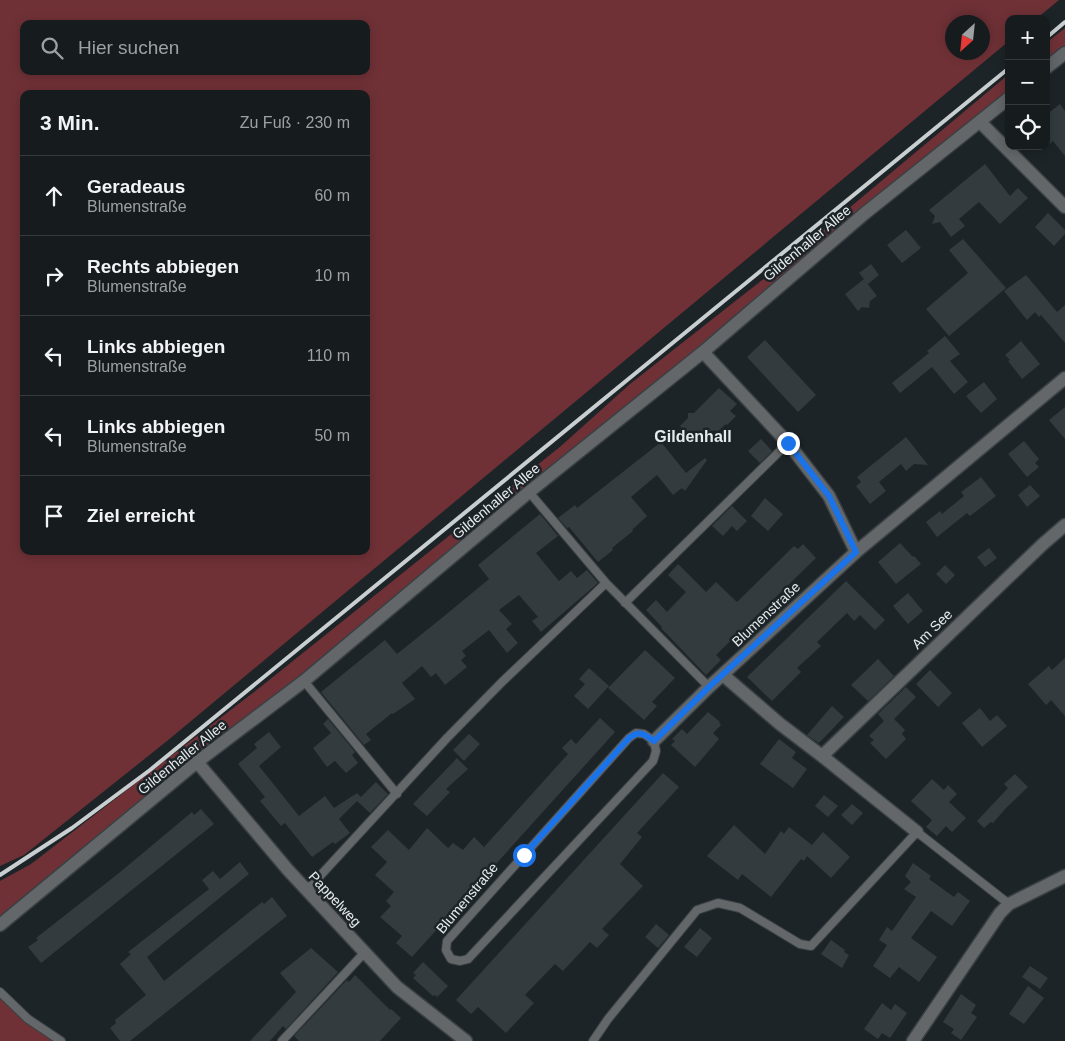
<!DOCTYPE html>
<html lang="de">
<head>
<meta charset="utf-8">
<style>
	:root { --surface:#161b1e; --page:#23282b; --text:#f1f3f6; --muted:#9ea1a4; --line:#35393c }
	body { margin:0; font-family:Arial,sans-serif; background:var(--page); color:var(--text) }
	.controls { position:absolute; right:15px; top:15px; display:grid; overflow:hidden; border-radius:10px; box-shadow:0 2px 12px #0003 }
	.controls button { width:45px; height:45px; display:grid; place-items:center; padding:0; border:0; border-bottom:1px solid var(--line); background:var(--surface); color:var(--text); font:25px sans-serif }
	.compass { position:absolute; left:945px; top:15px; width:45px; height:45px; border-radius:50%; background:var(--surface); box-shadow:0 2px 12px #0003; rotate:207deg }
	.stop { position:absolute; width:15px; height:15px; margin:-11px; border:4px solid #1a73e8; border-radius:50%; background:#fff }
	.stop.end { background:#1a73e8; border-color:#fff; box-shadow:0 1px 5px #0008 }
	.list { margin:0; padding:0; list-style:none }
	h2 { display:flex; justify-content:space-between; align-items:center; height:65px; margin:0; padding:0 20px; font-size:21px }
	h2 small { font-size:16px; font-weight:400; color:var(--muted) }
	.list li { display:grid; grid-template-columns:32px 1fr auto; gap:15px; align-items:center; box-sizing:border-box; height:80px; padding:0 20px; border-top:1px solid var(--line) }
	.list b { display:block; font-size:19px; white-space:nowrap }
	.list p { margin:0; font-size:16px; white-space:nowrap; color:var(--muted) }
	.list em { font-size:16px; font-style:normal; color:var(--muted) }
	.icon { flex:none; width:28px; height:28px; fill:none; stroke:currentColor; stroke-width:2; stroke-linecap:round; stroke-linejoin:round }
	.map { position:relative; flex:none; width:1065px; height:1041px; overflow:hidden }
	.search { position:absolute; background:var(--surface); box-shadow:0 2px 12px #0003; left:20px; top:20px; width:350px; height:55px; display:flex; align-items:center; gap:12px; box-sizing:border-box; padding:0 18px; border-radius:10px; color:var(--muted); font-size:19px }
	.panel { position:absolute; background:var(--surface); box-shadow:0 2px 12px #0003; left:20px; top:90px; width:350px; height:465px; border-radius:10px }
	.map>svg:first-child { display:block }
	.forest { fill:#6f3136; fill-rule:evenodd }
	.building { fill:#333b3f }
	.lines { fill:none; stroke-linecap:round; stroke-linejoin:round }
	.service-casing { stroke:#394044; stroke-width:10 }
	.minor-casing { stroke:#394044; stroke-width:15 }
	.service { stroke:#636769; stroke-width:8 }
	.minor { stroke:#636769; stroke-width:12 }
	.rail { stroke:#c9ced0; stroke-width:4 }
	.route { stroke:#1a73e8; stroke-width:6 }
	.labels { text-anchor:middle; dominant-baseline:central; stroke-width:5; stroke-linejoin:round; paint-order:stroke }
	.street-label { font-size:14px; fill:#e6ebed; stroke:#1d2428 }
	.quarter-label { font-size:16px; font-weight:bold; fill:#e6ebed; stroke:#1d2428 }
</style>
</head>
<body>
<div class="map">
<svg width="1065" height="1041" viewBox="0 0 1065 1041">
	<rect width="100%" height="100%" fill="#1d2428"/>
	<path class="forest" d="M 0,0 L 1059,0 L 1036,19 L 1009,19 L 1009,41 L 167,741 L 24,855 L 0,866 ZM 982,22 L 982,52 L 952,52 L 952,22 ZM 24,24 L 366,24 L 366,71 L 24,71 ZM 24,94 L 366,94 L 366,551 L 24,551 Z
		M 1065,28 L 1065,56 L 1046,71 L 1046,43 Z
		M 1009,74 L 1009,100 L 0,919 L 0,881 L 31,864 L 263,685 L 561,446 L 630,384 L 780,266 Z
		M 0,998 L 20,1016 L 54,1041 L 0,1041 Z"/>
	<path class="building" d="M 1060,104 L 1065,111 L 1065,156 L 1053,141 L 1046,147 L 1046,115 Z
		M 985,164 L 1010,196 L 1018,188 L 1028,198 L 1000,224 L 979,202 L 959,219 L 965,226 L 951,237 L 940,222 L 932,224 L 935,216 L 929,210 Z
		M 1048,213 L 1065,230 L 1065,234 L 1054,246 L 1035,227 Z
		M 906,230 L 921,248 L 902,263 L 887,245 Z
		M 963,239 L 1006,288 L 949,336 L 926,309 L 968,273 L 949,250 Z
		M 871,264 L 879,275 L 868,284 L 859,273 Z
		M 1026,275 L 1057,312 L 1065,305 L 1065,343 L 1041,315 L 1039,317 L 1035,312 L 1027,320 L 1004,291 Z
		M 864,279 L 877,296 L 870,301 L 869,308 L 862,307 L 858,311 L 845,294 Z
		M 945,336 L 960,354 L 950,361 L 968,382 L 954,394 L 932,367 L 900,393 L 892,383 L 929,353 L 927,351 Z
		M 765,340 L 816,395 L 798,412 L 747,357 Z
		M 1021,341 L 1040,364 L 1022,379 L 1008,361 L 1010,360 L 1005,355 Z
		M 984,382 L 997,399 L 981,413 L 966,396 Z
		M 719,388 L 737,404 L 730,411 L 736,416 L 727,425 L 726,424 L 717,432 L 714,430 L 698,445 L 680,426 L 688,418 L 688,413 L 694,413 Z
		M 1065,407 L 1065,439 L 1049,420 Z
		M 906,437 L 928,465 L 914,464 L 906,471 L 901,464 L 879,482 L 886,491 L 870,504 L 856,486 L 861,482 L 857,477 Z
		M 761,439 L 772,451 L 760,463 L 748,451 Z
		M 1024,441 L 1039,459 L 1035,463 L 1039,467 L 1027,477 L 1008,454 Z
		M 661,442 L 686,473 L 705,458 L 707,460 L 685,491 L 682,488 L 673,495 L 657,475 L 631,497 L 647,516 L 632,530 L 633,531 L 612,548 L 613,550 L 598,562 L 569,527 L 567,528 L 558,518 L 575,505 L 577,508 Z
		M 981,477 L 996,496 L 970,516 L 967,513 L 937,537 L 926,522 L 940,511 L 942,514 L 964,496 L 961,492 Z
		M 1030,485 L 1040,496 L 1027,507 L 1018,495 Z
		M 765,498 L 783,514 L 768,531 L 751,516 Z
		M 732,506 L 747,521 L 737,531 L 732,526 L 723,536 L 712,526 Z
		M 540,514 L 558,536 L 536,553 L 559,581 L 571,571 L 577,578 L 587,570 L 598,583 L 541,632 L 532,621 L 538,617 L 519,595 L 499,610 L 512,624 L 506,629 L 518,643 L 507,653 L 489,630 L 462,651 L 466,656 L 461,660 L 467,667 L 445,685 L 436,673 L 431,677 L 422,666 L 402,683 L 415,699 L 393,714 L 392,713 L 366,734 L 371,740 L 364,745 L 321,692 L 385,640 L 397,654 L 443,617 L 489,579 L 478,565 Z
		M 900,543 L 912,556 L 915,557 L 921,564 L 896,584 L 878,562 Z
		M 803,544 L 816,558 L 716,655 L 721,660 L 706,675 L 661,628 L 662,627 L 646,610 L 656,600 L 667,612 L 686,592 L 668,575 L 678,564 L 706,592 L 716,582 L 737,602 L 794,546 L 798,549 Z
		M 989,548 L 997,558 L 985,567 L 977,557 Z
		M 945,565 L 955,575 L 946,584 L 936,574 Z
		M 846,581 L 885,620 L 875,630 L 860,615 L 854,621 L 847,613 L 817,642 L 821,646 L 797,668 L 801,672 L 772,701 L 747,677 Z
		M 908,593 L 923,611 L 908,624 L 893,606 Z
		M 645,650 L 675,678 L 652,702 L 657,706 L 644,720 L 608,688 Z
		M 1065,658 L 1065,716 L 1051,700 L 1046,705 L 1028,684 L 1049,666 L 1052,670 Z
		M 878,659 L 894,676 L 868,701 L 851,685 Z
		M 589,668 L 609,686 L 588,709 L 574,696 L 585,684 L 579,679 Z
		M 930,670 L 952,693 L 938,707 L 916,684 Z
		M 906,687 L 916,697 L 894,719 L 905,730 L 902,734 L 906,739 L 886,759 L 870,743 L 874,740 L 869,736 L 884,721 L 878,714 Z
		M 832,706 L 844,717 L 819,743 L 807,735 Z
		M 980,708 L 990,721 L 997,715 L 1007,726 L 982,747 L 962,723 Z
		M 708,712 L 720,722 L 719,723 L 721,725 L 713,733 L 719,739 L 695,767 L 671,745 L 675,741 L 672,739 L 682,729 L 687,734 Z
		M 600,718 L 615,732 L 412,957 L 396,943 L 402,936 L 380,917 L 391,906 L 386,901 L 394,892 L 375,875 L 387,862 L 371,847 L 388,830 L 409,850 L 427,828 L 448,848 L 453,843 L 463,850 L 474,837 L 484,847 L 568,754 L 562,748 L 571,739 L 576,744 Z
		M 328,719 L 355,752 L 352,755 L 358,763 L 346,773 L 335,761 L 327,767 L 313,748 L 331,733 L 323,724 Z
		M 269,732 L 281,747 L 259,766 L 299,816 L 325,796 L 334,808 L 357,793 L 361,797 L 339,819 L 350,833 L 335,844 L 333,842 L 312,857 L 285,823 L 281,826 L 260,801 L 265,797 L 238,764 L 257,748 L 254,744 Z
		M 469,734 L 480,744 L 464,761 L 453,750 Z
		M 779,739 L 796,752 L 792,758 L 807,769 L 793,788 L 760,764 Z
		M 457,758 L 468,769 L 446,789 L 450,792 L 427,816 L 413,804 Z
		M 663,773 L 679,787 L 637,833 L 642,837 L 620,864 L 643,886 L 602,929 L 609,935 L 597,948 L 590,942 L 563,971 L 555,964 L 525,995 L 534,1003 L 506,1033 L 478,1007 L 471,1014 L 456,1000 Z
		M 1015,774 L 1028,787 L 1006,808 L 993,823 L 991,822 L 984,828 L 977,821 L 1008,788 L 1004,784 Z
		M 932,779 L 944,790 L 948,785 L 957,794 L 949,802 L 966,818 L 952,832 L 946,826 L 937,836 L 926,827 L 932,820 L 911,801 Z
		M 376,782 L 388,794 L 370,813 L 357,801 Z
		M 824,795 L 838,806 L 828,817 L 815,806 Z
		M 852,804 L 863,813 L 852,825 L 841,815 Z
		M 201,809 L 214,824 L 41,963 L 28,947 L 38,940 L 36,938 L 119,873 L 192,812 L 194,815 Z
		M 734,825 L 765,854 L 781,831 L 784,834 L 789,827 L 812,845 L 823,832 L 850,857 L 831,878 L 807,856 L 804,861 L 801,859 L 771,897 L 742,874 L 738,880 L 707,856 Z
		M 240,862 L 249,874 L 147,957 L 164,981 L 262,902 L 264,904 L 272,897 L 287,916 L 130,1041 L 120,1041 L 110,1028 L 116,1023 L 115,1020 L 146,995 L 120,964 L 131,954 L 128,952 L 209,889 L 202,880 L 213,871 L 220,879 Z
		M 913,863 L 931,876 L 929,879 L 954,897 L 958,892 L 970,901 L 952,926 L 931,911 L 911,938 L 937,957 L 919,982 L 899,967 L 890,978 L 873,966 L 887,945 L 879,940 L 887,927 L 892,931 L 916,897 L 904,889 L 911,882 L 905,876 Z
		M 656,924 L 669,935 L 658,948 L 645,937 Z
		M 700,928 L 712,938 L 697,957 L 684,947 Z
		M 831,940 L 845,950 L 844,952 L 849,955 L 842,968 L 821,954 Z
		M 311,948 L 338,972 L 286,1029 L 283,1026 L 270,1041 L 250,1041 L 296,992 L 280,973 Z
		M 423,962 L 448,986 L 437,997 L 435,995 L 433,996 L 413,978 L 416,975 L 413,973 Z
		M 1030,966 L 1048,978 L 1040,989 L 1022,977 Z
		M 355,975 L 390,1010 L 391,1009 L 401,1018 L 380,1041 L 299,1041 L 294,1036 L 347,980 L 349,982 Z
		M 1028,986 L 1044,998 L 1024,1024 L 1009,1014 Z
		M 961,994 L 976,1005 L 971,1013 L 977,1017 L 961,1040 L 951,1033 L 954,1029 L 943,1022 Z
		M 882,1003 L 891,1010 L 895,1004 L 907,1013 L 890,1038 L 882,1033 L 878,1039 L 864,1029 Z"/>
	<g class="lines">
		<g class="service-casing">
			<path id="service" d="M 529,492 L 606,583 L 709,687
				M 625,603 L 788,443
				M 304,681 L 397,794
				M 636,733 L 644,734 L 654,741 L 656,751 L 653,761 L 468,959 L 460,961 L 451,959 L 446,950 L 447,941 L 629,738 Z
				M 307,890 L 447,738 L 502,682 L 606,583
				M 0,992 L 28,1019 L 61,1041
				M 282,1041 L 365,952
				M 593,1041 L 608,1019 L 697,910 L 718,903 L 740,908 L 800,944 L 811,946 L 917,832 L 1009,904"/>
		</g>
		<g class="minor-casing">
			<path id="minor" d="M 1046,68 L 1065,53
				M 980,122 L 1065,207
				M 703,352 L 788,443 L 829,496 L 856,552 L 1065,378
				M 723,675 L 780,724 L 822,756
				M 654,741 L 709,687 L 856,552
				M 197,762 L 288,870 L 397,987 L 466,1041
				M 917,832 L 822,756 L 1043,544 L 1065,525
				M 0,925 L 197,762 L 304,681 L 529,492 L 703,352 L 864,214 L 1009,98
				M 913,1041 L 1000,913 L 1009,904 L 1065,876"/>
		</g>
		<use href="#service" class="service"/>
		<use href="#minor" class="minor"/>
		<path class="rail" d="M 1046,38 L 1065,22
			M 0,875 L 72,828 L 150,770 L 1009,68"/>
	</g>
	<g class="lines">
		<path class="route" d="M 524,855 L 629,738 C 640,730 644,734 654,741 L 709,687 L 856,552 L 829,496 L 788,443"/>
	</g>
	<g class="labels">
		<g class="street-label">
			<text transform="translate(807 243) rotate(-40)">Gildenhaller Allee</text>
			<text transform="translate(496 501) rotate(-40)">Gildenhaller Allee</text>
			<text transform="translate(766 614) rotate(-43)">Blumenstraße</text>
			<text transform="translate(932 629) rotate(-44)">Am See</text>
			<text transform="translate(182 757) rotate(-39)">Gildenhaller Allee</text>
			<text transform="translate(467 898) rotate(-50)">Blumenstraße</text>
			<text transform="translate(335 899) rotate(47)">Pappelweg</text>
		</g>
		<g class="quarter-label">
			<text x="693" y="436">Gildenhall</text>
		</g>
	</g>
</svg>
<div class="controls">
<button>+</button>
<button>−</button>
<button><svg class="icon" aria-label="locate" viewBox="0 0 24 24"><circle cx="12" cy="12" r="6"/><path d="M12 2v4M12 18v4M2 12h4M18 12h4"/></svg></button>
</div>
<svg class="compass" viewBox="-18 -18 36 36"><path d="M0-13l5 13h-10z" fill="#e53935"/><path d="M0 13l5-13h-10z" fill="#9ea1a4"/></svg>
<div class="stop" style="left:524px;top:855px"></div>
<div class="stop end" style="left:788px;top:443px"></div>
<div class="search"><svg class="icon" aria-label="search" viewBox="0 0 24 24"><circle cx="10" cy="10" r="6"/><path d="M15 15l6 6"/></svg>Hier suchen</div>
<section class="panel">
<h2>3 Min.<small>Zu Fuß · 230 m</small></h2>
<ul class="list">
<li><svg class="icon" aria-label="ahead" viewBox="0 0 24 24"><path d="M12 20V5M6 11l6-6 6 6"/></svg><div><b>Geradeaus</b><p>Blumenstraße</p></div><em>60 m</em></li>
<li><svg class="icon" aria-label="right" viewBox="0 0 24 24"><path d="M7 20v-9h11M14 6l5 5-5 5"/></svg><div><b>Rechts abbiegen</b><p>Blumenstraße</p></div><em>10 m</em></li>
<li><svg class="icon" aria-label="left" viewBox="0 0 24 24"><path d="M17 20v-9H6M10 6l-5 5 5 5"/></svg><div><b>Links abbiegen</b><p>Blumenstraße</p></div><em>110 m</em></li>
<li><svg class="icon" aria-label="left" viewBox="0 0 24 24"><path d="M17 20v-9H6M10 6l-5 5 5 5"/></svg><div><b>Links abbiegen</b><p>Blumenstraße</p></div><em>50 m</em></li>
<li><svg class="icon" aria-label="arrive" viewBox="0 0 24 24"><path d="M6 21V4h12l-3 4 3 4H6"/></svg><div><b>Ziel erreicht</b></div></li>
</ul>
</section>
</div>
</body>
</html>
